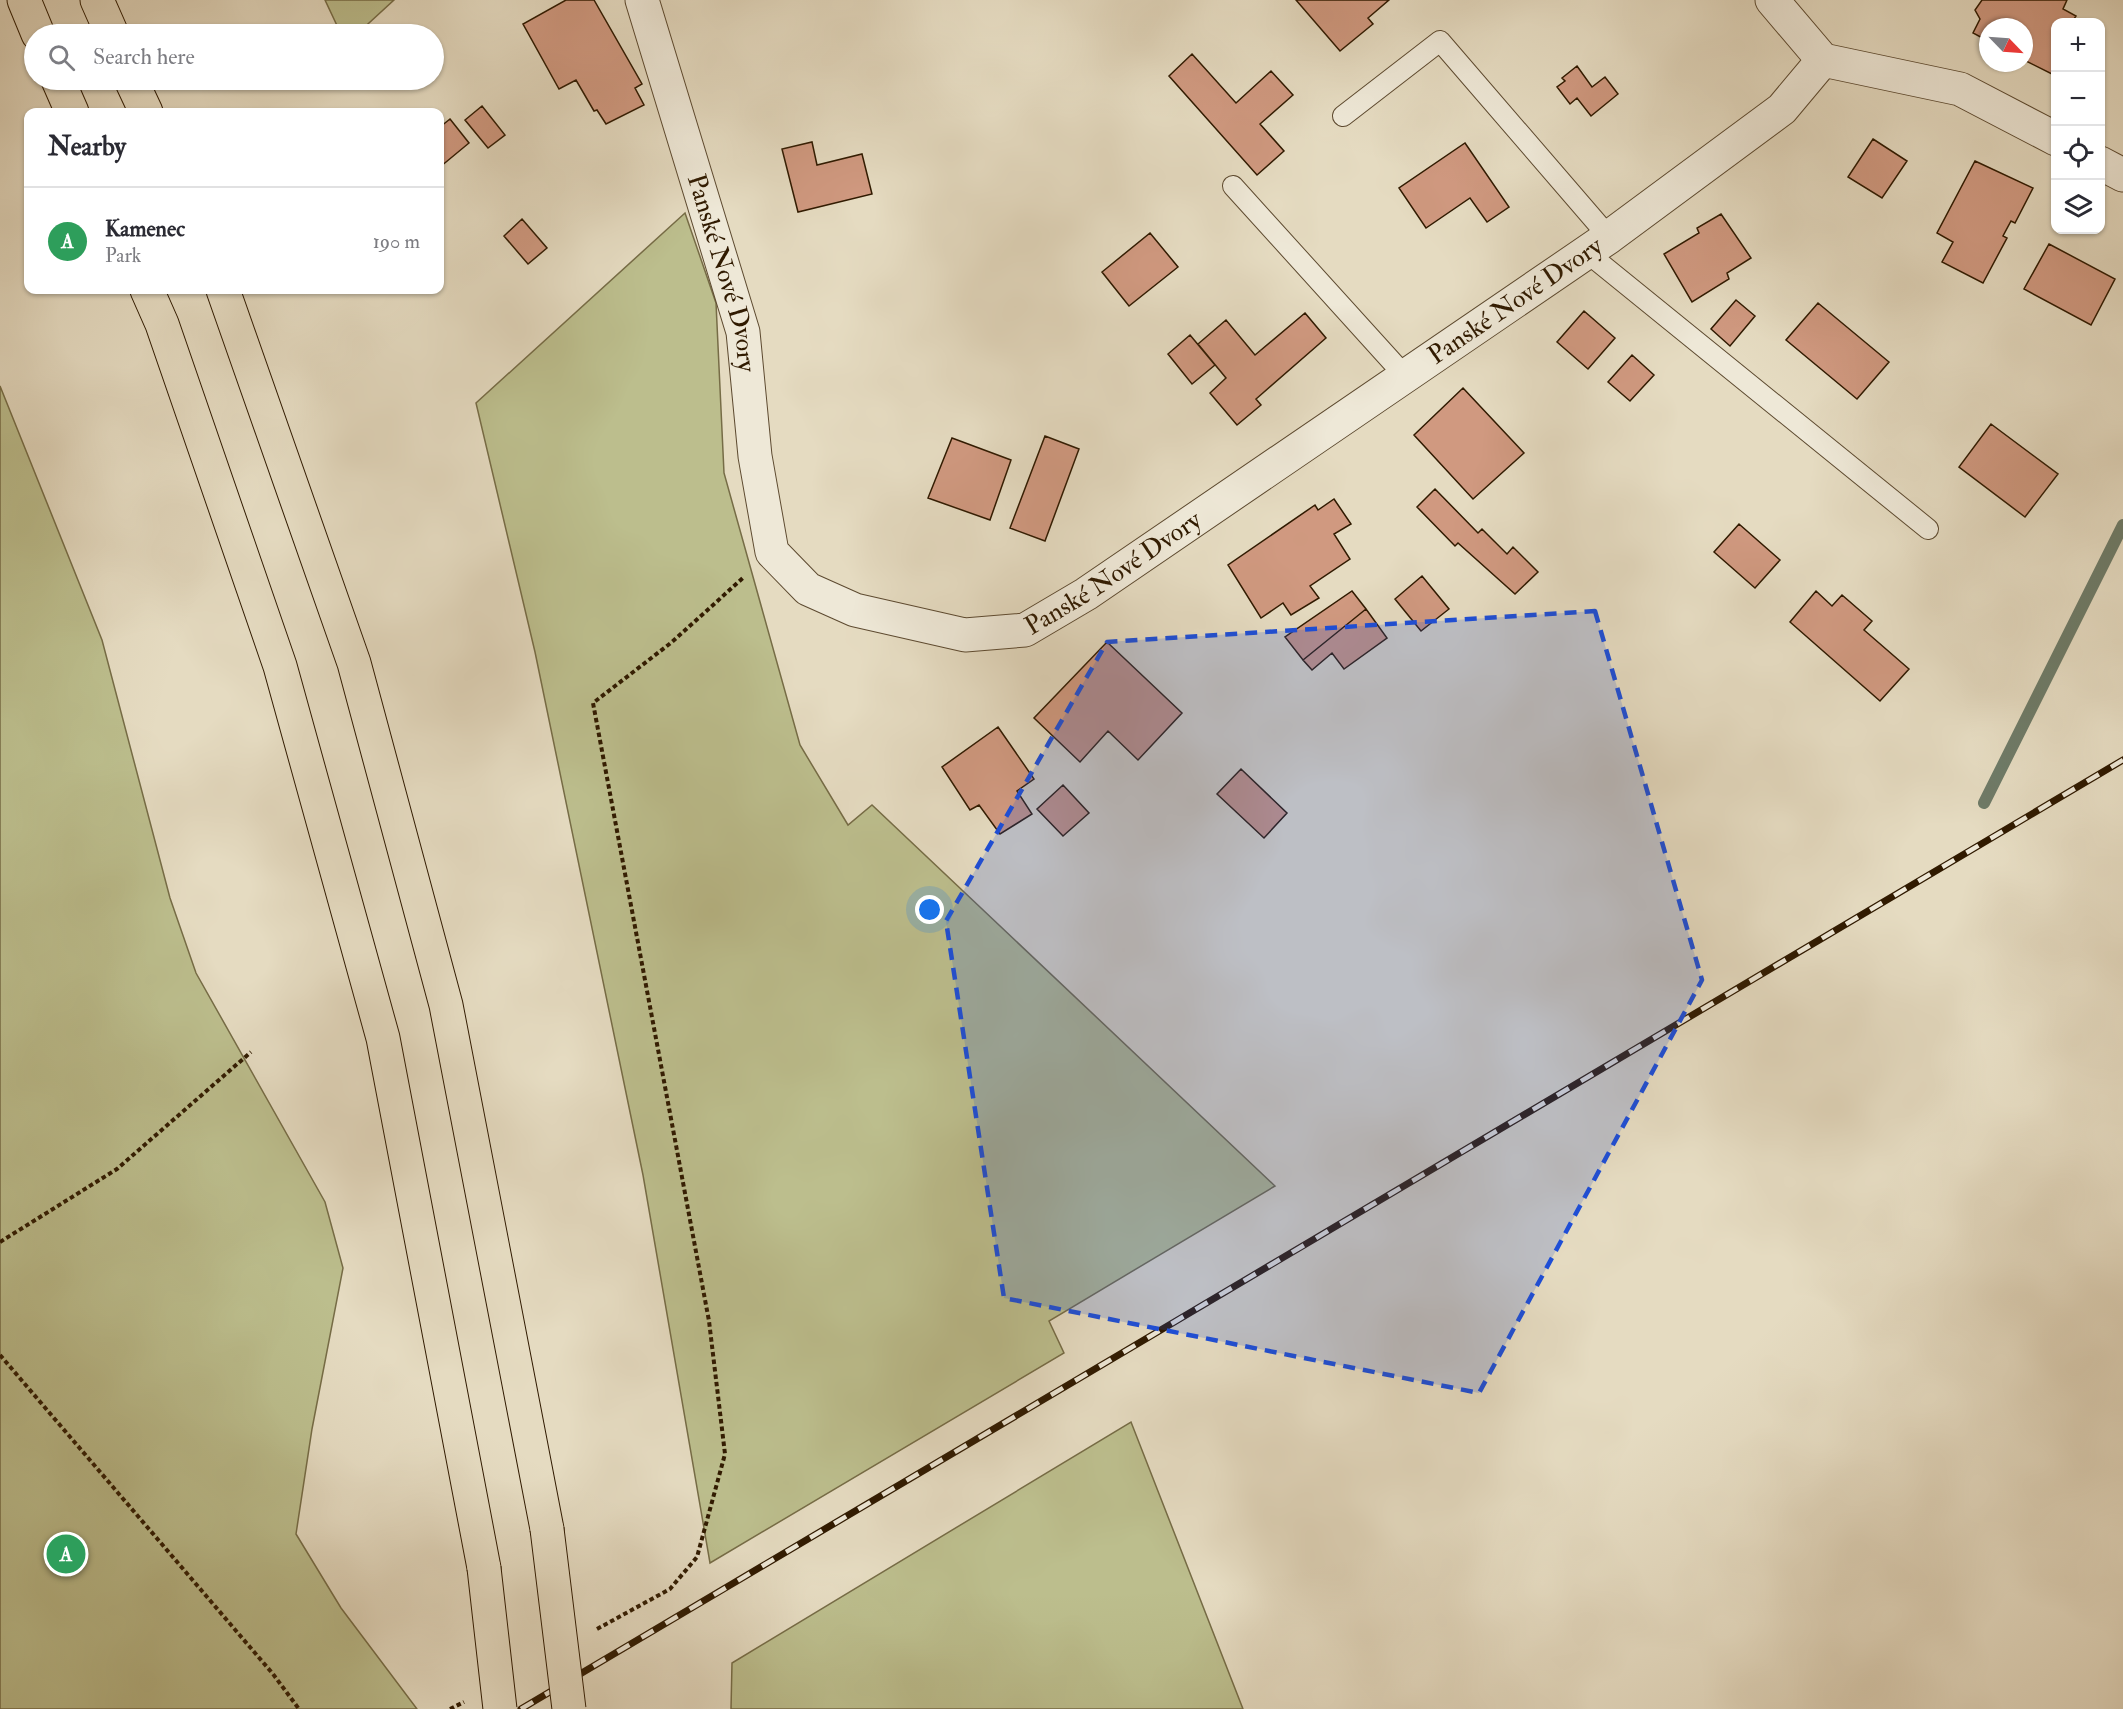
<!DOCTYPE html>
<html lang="en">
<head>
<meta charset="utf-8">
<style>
	:root { --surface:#fff; --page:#f7f7f7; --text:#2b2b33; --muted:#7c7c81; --line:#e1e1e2; --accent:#8f2418 }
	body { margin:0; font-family:"IM FELL Double Pica",serif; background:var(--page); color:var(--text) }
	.controls { position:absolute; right:18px; top:18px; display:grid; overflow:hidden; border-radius:12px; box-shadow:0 2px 4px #0004 }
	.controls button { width:54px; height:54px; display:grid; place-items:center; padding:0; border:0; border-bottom:2px solid var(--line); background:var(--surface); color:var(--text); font:30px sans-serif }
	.compass { position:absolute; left:1979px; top:18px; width:54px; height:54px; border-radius:50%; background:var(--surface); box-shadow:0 2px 4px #0004; rotate:115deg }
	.you { position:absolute; left:930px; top:910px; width:21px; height:21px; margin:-15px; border:4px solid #fff; border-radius:50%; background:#1a73e8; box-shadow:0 0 0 9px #1a73e833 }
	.badge { display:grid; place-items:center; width:39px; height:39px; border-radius:50%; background:var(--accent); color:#fff; font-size:20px; font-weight:700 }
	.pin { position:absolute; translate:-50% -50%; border:3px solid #fff; box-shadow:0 2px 6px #0006 }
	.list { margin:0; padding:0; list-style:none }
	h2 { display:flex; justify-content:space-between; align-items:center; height:78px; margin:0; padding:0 24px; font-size:26px }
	h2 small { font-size:20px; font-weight:400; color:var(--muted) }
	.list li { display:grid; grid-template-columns:39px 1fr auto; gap:18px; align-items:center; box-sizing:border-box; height:108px; padding:0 24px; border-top:2px solid var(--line) }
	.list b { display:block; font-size:22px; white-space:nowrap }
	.list p { margin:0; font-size:20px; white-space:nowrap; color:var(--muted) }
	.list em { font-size:20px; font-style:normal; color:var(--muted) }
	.icon { flex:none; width:33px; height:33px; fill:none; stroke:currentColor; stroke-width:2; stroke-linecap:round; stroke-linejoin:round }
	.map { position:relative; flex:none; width:2123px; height:1709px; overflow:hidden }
	.search { position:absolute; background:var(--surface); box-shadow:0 2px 4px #0004; left:24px; top:24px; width:420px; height:66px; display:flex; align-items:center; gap:15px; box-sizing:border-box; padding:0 21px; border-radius:33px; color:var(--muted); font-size:22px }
	.panel { position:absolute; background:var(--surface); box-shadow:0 2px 4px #0004; left:24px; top:108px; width:420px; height:186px; border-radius:12px }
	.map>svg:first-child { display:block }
	.green { fill:#bcbe8d; stroke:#766c46; stroke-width:1.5 }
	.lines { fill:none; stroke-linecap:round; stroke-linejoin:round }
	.stream { stroke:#6e7b68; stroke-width:12 }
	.building { fill:#d09980; stroke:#301a00; stroke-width:1.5 }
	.service-casing { stroke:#5d4a30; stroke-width:22 }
	.minor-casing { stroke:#5d4a30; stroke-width:35 }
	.motorway-casing { stroke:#301a00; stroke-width:35 }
	.path { stroke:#301a00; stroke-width:4; stroke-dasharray:4.5 3; stroke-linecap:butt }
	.service { stroke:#eee8d7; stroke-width:20 }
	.minor { stroke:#eee8d7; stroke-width:33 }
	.motorway { stroke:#e5dbc1; stroke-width:33 }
	.rail-casing { stroke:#301a00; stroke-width:7 }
	.rail { stroke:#eee8d7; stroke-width:4.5; stroke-dasharray:14; stroke-linecap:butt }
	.motorway-bridge-casing { stroke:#301a00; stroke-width:35; stroke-linecap:butt }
	.motorway-bridge { stroke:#e5dbc1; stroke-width:33 }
	.marked { fill:#1d4ed8; fill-opacity:0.2; stroke:#1d4ed8; stroke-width:4.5; stroke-dasharray:12 8; stroke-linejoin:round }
	.labels { text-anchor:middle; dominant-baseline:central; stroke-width:6; stroke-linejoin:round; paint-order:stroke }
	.street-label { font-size:26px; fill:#301a00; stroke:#eee8d7 }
</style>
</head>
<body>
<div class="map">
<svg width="2123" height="1709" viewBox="0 0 2123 1709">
	<rect width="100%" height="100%" fill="#e5dbc1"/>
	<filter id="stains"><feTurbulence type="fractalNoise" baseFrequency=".00333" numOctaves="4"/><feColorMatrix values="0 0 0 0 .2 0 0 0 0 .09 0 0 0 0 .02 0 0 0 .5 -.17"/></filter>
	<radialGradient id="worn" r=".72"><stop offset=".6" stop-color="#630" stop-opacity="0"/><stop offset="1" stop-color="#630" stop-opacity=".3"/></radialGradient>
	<path class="green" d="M 325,0 L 394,0 L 357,34 L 341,34 Z
		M 685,213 L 716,303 L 724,473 L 800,745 L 848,825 L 872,805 L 1275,1186 L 1049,1321 L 1064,1353 L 710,1563 L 643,1175 L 535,652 L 476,403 Z
		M 0,386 L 102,640 L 170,898 L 196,973 L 325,1202 L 343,1268 L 312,1429 L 296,1534 L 341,1608 L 417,1709 L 0,1709 Z
		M 1131,1422 L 1243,1709 L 731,1709 L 732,1663 Z"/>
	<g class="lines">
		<path class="stream" d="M 1984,803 L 2123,525"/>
	</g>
	<path class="building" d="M 566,0 L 594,0 L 642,84 L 635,88 L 644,105 L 606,124 L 597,110 L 594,111 L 576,80 L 559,89 L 523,24 Z
		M 1296,0 L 1389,0 L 1368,18 L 1373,24 L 1340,51 Z
		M 1982,0 L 2067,0 L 2063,9 L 2076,16 L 2072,22 L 2056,22 L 2056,76 L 2024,60 L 2024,27 L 1988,27 L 1988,41 L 1973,33 L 1980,19 L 1975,10 Z
		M 1192,54 L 1236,103 L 1271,71 L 1293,95 L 1260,124 L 1284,151 L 1257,175 L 1169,76 Z
		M 1577,66 L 1592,87 L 1605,77 L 1618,94 L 1591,116 L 1577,98 L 1570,104 L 1557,87 L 1565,81 L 1562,78 Z
		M 482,106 L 505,135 L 488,148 L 465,120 Z
		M 450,119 L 469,143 L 440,167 L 440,127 Z
		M 1873,139 L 1907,161 L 1882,198 L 1848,177 Z
		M 812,142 L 817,165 L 862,154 L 872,194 L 798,212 L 782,149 Z
		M 1465,143 L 1509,207 L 1487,222 L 1470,198 L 1426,228 L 1399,188 Z
		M 1975,161 L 2033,188 L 2015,223 L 2011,221 L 2003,236 L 2007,238 L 1983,283 L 1942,262 L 1953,242 L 1937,233 Z
		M 1721,214 L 1751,258 L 1727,273 L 1729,279 L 1692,302 L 1664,254 L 1699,233 L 1697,228 Z
		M 522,219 L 547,248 L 528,264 L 504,236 Z
		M 1150,233 L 1178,267 L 1129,306 L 1102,272 Z
		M 2049,244 L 2115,279 L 2091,325 L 2024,289 Z
		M 1736,300 L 1755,316 L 1730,346 L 1711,329 Z
		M 1818,303 L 1889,362 L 1857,399 L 1786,340 Z
		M 1584,311 L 1615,338 L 1588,369 L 1557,342 Z
		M 1305,313 L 1326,338 L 1256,399 L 1261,405 L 1237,425 L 1210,393 L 1226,378 L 1198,344 L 1226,320 L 1255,355 Z
		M 1190,335 L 1215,365 L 1192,384 L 1168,354 Z
		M 1632,355 L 1654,375 L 1630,401 L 1608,382 Z
		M 1463,388 L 1524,453 L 1473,499 L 1414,435 Z
		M 1991,424 L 2058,474 L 2025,517 L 1959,467 Z
		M 1045,436 L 1079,449 L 1045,541 L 1010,528 Z
		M 952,438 L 1011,460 L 990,520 L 928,498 Z
		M 1435,489 L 1478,533 L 1482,529 L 1507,554 L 1513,547 L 1538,572 L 1515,594 L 1458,543 L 1455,546 L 1417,507 Z
		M 1334,499 L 1351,524 L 1334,534 L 1350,559 L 1310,586 L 1319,598 L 1291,615 L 1283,603 L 1261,618 L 1228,565 L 1315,505 L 1318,510 Z
		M 1739,524 L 1780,560 L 1755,588 L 1714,552 Z
		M 1422,576 L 1449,609 L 1421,631 L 1395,599 Z
		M 1352,591 L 1366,609 L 1303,660 L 1285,637 Z
		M 1816,591 L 1832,606 L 1842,595 L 1872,621 L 1864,630 L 1909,669 L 1880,701 L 1790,622 Z
		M 1366,609 L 1387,638 L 1344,669 L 1332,653 L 1312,670 L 1303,660 Z
		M 1107,642 L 1182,713 L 1138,760 L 1108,731 L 1080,762 L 1034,718 Z
		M 998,727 L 1034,779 L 1017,791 L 1032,814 L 1000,834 L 979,805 L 970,810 L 942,767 Z
		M 1241,769 L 1287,813 L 1264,838 L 1217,794 Z
		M 1063,785 L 1089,813 L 1063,836 L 1037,809 Z"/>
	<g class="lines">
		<g class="service-casing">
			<path id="service" d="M 1343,116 L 1440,41 L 1609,237
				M 1233,186 L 1405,376
				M 1585,251 L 1928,529"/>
		</g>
		<g class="minor-casing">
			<g id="minor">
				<path id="s1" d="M 642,0 L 743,332 L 755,456 L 772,552 L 808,589 L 855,610 L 965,635 L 1025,630 L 1086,594 L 1609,237 L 1782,109 L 1823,60"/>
				<path d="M 1772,0 L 1823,60 L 1960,89 L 2056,139"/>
				<path d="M 2100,163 L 2123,175"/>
			</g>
		</g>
		<g class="motorway-casing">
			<path id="motorway" d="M 24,0 L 38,34
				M 97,0 L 112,34
				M 58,80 L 72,112
				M 131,80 L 146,112
				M 147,290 L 162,324 L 280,666 L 383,1038 L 484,1568
				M 223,290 L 354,663 L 446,1005 L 547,1529"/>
		</g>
		<path class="path" d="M 0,1242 L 117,1169 L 251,1052
			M 0,1355 L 273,1674 L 299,1709
			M 597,1629 L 670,1589 L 697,1557 L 725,1454 L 709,1321 L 593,703 L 672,642 L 744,577
			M 450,1709 L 464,1702"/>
		<use href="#service" class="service"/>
		<use href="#minor" class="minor"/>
		<use href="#motorway" class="motorway"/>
		<g class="rail-casing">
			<path id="rail" d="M 521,1709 L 2123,760"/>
		</g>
		<use href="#rail" class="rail"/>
		<g class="motorway-bridge-casing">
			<path id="motorway-bridge" d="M 547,1529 L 569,1709
				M 484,1568 L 500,1709"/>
		</g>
		<use href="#motorway-bridge" class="motorway-bridge"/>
	</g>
	<path class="marked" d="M 1595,611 L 1702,980 L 1479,1393 L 1004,1298 L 946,921 L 1107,642 Z"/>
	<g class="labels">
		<g class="street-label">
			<text stroke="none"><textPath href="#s1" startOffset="285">Panské Nové Dvory</textPath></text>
			<text stroke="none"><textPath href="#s1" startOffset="1436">Panské Nové Dvory</textPath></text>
			<text stroke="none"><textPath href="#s1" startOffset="950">Panské Nové Dvory</textPath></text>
		</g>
	</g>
	<rect width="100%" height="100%" filter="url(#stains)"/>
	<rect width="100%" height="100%" fill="url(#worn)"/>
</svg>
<div class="controls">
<button>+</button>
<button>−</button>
<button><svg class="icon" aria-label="locate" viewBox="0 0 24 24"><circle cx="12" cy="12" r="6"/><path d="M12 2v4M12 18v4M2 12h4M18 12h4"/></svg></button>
<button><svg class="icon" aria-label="layers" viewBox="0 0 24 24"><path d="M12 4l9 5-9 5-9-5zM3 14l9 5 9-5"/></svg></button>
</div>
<svg class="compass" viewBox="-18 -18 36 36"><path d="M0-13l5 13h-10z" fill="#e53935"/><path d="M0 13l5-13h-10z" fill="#7c7c81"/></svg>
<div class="you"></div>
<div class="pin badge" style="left:66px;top:1554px;background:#2e9e5b">A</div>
<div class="search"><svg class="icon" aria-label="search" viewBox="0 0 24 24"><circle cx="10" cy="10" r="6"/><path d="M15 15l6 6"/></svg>Search here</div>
<section class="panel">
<h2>Nearby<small></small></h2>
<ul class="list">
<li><span class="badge" style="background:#2e9e5b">A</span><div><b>Kamenec</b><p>Park</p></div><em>190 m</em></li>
</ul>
</section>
</div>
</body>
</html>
